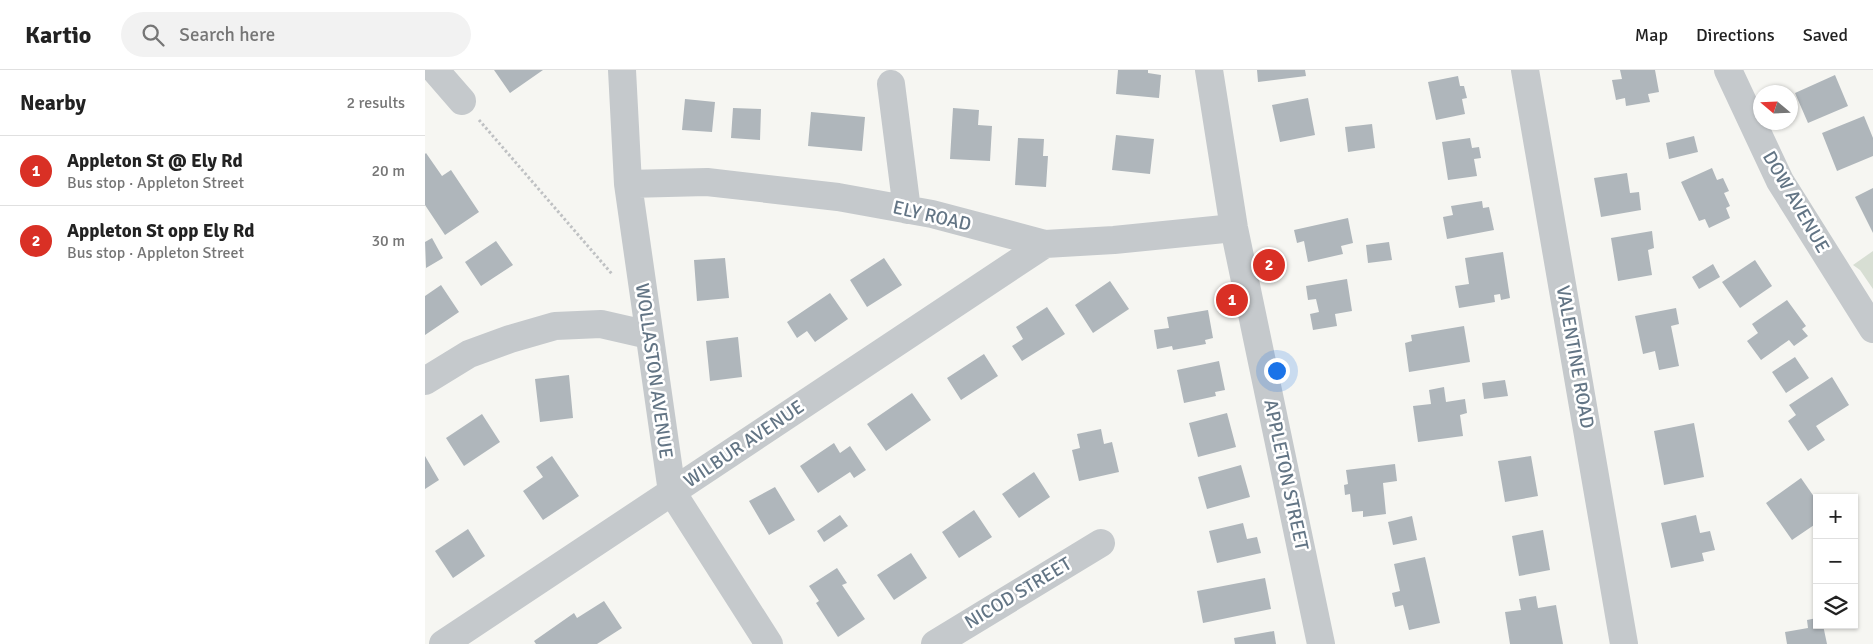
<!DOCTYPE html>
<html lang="en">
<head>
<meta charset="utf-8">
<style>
	:root { --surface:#fff; --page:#f2f2f2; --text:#222; --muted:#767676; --line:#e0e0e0; --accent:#d93025 }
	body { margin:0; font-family:Signika,sans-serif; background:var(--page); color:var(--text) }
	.controls { position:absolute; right:15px; bottom:15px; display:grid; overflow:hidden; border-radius:0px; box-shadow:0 1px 4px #0004 }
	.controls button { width:45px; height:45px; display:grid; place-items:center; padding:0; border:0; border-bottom:1px solid var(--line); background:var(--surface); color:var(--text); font:25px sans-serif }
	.compass { position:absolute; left:1328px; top:15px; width:45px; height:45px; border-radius:50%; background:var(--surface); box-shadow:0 1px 4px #0004; rotate:289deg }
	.you { position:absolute; left:851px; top:300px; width:18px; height:18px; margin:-12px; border:4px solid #fff; border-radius:50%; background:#1a73e8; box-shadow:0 0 0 8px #1a73e833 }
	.badge { display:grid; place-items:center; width:32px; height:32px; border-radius:50%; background:var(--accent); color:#fff; font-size:16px; font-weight:700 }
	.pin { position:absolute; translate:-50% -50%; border:2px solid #fff; box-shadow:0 1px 5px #0006 }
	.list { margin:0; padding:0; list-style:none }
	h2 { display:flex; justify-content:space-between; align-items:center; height:65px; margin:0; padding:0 20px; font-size:21px }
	h2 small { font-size:16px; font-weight:400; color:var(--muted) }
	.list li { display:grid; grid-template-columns:32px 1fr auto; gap:15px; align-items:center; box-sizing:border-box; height:70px; padding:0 20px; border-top:1px solid var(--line) }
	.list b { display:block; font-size:19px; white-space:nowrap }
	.list p { margin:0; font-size:16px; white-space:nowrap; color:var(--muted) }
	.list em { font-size:16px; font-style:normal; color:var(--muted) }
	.icon { flex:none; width:28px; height:28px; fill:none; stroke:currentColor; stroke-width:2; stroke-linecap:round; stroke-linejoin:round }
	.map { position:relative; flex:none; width:1448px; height:574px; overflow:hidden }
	header { display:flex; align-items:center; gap:30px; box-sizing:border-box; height:70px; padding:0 25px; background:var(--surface); border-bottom:1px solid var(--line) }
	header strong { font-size:24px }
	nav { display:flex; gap:28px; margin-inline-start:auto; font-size:18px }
	.search { width:350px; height:45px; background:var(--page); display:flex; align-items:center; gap:12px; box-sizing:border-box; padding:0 18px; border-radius:28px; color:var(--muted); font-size:19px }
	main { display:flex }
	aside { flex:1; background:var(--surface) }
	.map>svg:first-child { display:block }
	.green { fill:#d7ded3 }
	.building { fill:#afb6bb }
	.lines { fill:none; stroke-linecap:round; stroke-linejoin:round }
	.path { stroke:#bfc1c3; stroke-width:3; stroke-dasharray:2.5 2.5; stroke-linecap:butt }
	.minor { stroke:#c5c9cc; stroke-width:28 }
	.labels { text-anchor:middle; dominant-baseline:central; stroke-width:5; stroke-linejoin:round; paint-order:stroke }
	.street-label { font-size:19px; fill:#637585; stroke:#fff }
</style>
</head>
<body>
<header>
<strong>Kartio</strong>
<div class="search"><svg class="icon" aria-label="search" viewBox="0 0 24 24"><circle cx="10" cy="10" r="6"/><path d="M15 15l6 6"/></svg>Search here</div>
<nav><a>Map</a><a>Directions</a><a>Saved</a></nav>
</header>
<main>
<aside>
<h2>Nearby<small>2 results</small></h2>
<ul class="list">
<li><span class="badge">1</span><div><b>Appleton St @ Ely Rd</b><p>Bus stop · Appleton Street</p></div><em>20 m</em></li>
<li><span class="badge">2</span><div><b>Appleton St opp Ely Rd</b><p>Bus stop · Appleton Street</p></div><em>30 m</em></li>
</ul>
</aside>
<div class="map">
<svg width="1448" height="574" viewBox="0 0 1448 574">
	<rect width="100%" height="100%" fill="#f6f6f2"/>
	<path class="green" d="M 1448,181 L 1448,219 L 1435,200 L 1428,195 Z"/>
	<path class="building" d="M 69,0 L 118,0 L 85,23 Z
		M 693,0 L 723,0 L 723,3 L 736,5 L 734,28 L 691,24 Z
		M 832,0 L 880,0 L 881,6 L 833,12 Z
		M 1195,0 L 1230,0 L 1234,22 L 1223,24 L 1225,32 L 1201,36 L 1200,28 L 1191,30 L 1187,10 L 1197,9 Z
		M 1410,5 L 1423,36 L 1383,53 L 1370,23 Z
		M 1033,6 L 1035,16 L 1039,16 L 1042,28 L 1037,29 L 1040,44 L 1011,50 L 1003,12 Z
		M 883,28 L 890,65 L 855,72 L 847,35 Z
		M 260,29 L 290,32 L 287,62 L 257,60 Z
		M 308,38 L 336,39 L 335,70 L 306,68 Z
		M 528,38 L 554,40 L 553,55 L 567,56 L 565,91 L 525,89 Z
		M 386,42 L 440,47 L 437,81 L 383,76 Z
		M 1439,46 L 1448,68 L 1448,86 L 1412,101 L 1397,63 Z
		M 947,54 L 950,78 L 923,82 L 920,57 Z
		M 691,65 L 729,69 L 725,104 L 687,100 Z
		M 1269,66 L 1273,82 L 1244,89 L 1241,73 Z
		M 593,68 L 619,69 L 618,86 L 623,86 L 621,117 L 590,115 Z
		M 1045,68 L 1047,78 L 1054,77 L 1056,88 L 1049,89 L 1052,106 L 1023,110 L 1017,72 Z
		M 1,83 L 17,106 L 26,100 L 54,142 L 20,165 L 0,135 L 0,84 Z
		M 1287,98 L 1292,110 L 1298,108 L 1304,121 L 1299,123 L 1305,136 L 1301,138 L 1305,148 L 1284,158 L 1280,149 L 1274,151 L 1256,112 Z
		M 1202,103 L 1205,123 L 1214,122 L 1216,140 L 1176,147 L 1169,108 Z
		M 1448,118 L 1448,163 L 1430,127 Z
		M 1057,131 L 1058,138 L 1064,137 L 1069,160 L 1022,169 L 1018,147 L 1028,145 L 1026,136 Z
		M 923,148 L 928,173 L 916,176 L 918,184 L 883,192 L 879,171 L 872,173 L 869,160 Z
		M 1227,161 L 1229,178 L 1223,180 L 1227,205 L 1193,211 L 1186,168 Z
		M 7,168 L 18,188 L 1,198 L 0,172 Z
		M 71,171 L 88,195 L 56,216 L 40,192 Z
		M 964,172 L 967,190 L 943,193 L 941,175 Z
		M 1078,182 L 1085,228 L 1076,230 L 1075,224 L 1069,225 L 1070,232 L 1034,238 L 1030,216 L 1044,214 L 1040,188 Z
		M 300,188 L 304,228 L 272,231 L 269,190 Z
		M 459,188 L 477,215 L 442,237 L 425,210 Z
		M 1330,190 L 1347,216 L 1315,238 L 1297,212 Z
		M 1288,194 L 1295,207 L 1274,219 L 1267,207 Z
		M 922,209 L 927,241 L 910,244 L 912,256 L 888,260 L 885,244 L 894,242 L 891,229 L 883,230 L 881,216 Z
		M 685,211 L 704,239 L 668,263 L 650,235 Z
		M 16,215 L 34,242 L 0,265 L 0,226 Z
		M 405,223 L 423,249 L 390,272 L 382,261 L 372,268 L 362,252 Z
		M 1362,230 L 1381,256 L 1377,259 L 1383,266 L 1369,276 L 1364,270 L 1336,290 L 1322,271 L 1333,263 L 1327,254 Z
		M 622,237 L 640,264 L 597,291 L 587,276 L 598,269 L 591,257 Z
		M 1251,238 L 1254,254 L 1246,256 L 1254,296 L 1234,300 L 1230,281 L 1218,284 L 1210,246 Z
		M 783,240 L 788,268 L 780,270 L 781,274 L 748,280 L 747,276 L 732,279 L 729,260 L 744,258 L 742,247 Z
		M 1039,256 L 1045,292 L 984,302 L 980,273 L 987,271 L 986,265 Z
		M 313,267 L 317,307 L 285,311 L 281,271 Z
		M 559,284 L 573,306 L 536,330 L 522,308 Z
		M 1370,287 L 1384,308 L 1361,323 L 1347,302 Z
		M 794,291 L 800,320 L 790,322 L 791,326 L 759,333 L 752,300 Z
		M 144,305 L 148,348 L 115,352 L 110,309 Z
		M 1407,307 L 1424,335 L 1391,356 L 1400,370 L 1383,381 L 1363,351 L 1371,345 L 1364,335 Z
		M 1080,310 L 1083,326 L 1059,329 L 1057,313 Z
		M 1019,317 L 1021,332 L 1040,329 L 1042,343 L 1035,345 L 1038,366 L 993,372 L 988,336 L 1006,334 L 1004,320 Z
		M 487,323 L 506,350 L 461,381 L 442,354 Z
		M 802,343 L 811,377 L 773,387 L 764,353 Z
		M 57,344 L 75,372 L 39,396 L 21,368 Z
		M 1269,353 L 1279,407 L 1239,415 L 1229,361 Z
		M 676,359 L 679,374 L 687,372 L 694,402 L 654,411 L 647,380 L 655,378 L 652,364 Z
		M 409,373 L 415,383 L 425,376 L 441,400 L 429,408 L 425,402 L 393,423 L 375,396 Z
		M 0,386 L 14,410 L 0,419 Z
		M 127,386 L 154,426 L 118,450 L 98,421 L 118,407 L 111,397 Z
		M 1106,386 L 1113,426 L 1080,432 L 1073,391 Z
		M 970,394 L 972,411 L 958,413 L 961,444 L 938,447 L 938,441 L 927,442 L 925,424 L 920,425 L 919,415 L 923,414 L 921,400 Z
		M 816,395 L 825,427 L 782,439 L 773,407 Z
		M 609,402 L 625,427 L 594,448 L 577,424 Z
		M 1376,408 L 1392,431 L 1392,453 L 1367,470 L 1341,433 Z
		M 350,417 L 370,450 L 344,465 L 324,431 Z
		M 549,440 L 567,467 L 534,488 L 517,462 Z
		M 415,445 L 423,456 L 399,472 L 392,461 Z
		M 1271,445 L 1275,463 L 1285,461 L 1290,480 L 1277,483 L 1279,491 L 1246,498 L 1236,453 Z
		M 987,446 L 992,470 L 968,475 L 963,452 Z
		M 818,453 L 822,469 L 832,467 L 836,483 L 792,493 L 784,461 Z
		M 43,459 L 60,486 L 28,508 L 10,481 Z
		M 1118,460 L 1125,500 L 1094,506 L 1087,466 Z
		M 486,483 L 502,508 L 469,530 L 452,505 Z
		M 1000,487 L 1015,553 L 984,560 L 978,535 L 970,537 L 967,523 L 975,521 L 969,494 Z
		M 412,498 L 422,513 L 417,515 L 440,549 L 413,567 L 391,533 L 394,531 L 384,516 Z
		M 840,508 L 846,539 L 778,553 L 772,521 Z
		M 1111,526 L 1113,538 L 1131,535 L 1138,574 L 1085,574 L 1080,542 L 1096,540 L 1094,529 Z
		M 179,531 L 197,558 L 172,574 L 111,574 L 109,571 L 149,543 L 152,548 Z
		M 1392,548 L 1392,555 L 1398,555 L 1402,574 L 1362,574 L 1360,562 L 1383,558 L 1382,550 Z
		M 849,561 L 851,574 L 810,574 L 809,568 Z"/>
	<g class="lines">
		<path class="path" d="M 54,50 L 187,204"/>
		<path class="minor" d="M 10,0 L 37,31
			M 197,0 L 203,114 L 247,422 L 344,574
			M 784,0 L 809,158 L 896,574
			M 1100,0 L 1199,574
			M 1303,0 L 1355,111 L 1448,259
			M 466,14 L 482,140
			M 203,114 L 282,112 L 413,127 L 507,144 L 620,174 L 689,170 L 809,158
			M 0,311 L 44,284 L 85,269 L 130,256 L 176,254 L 224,265
			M 18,574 L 620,174
			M 510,574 L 676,473"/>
	</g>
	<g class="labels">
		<g class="street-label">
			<text transform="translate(1371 132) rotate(60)">DOW AVENUE</text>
			<text transform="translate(507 146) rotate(13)">ELY ROAD</text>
			<text transform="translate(1150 287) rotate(80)">VALENTINE ROAD</text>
			<text transform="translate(229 301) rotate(82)">WOLLASTON AVENUE</text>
			<text transform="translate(319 374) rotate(-34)">WILBUR AVENUE</text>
			<text transform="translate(861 405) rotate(78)">APPLETON STREET</text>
			<text transform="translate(593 523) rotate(-31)">NICOD STREET</text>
		</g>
	</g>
</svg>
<div class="controls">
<button>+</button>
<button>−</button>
<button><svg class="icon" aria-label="layers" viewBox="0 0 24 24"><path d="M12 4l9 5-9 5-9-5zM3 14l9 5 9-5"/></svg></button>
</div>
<svg class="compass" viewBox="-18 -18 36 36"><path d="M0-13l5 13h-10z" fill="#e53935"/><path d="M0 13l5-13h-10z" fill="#767676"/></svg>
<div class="you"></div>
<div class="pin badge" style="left:807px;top:230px">1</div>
<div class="pin badge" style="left:844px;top:195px">2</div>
</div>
</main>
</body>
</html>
